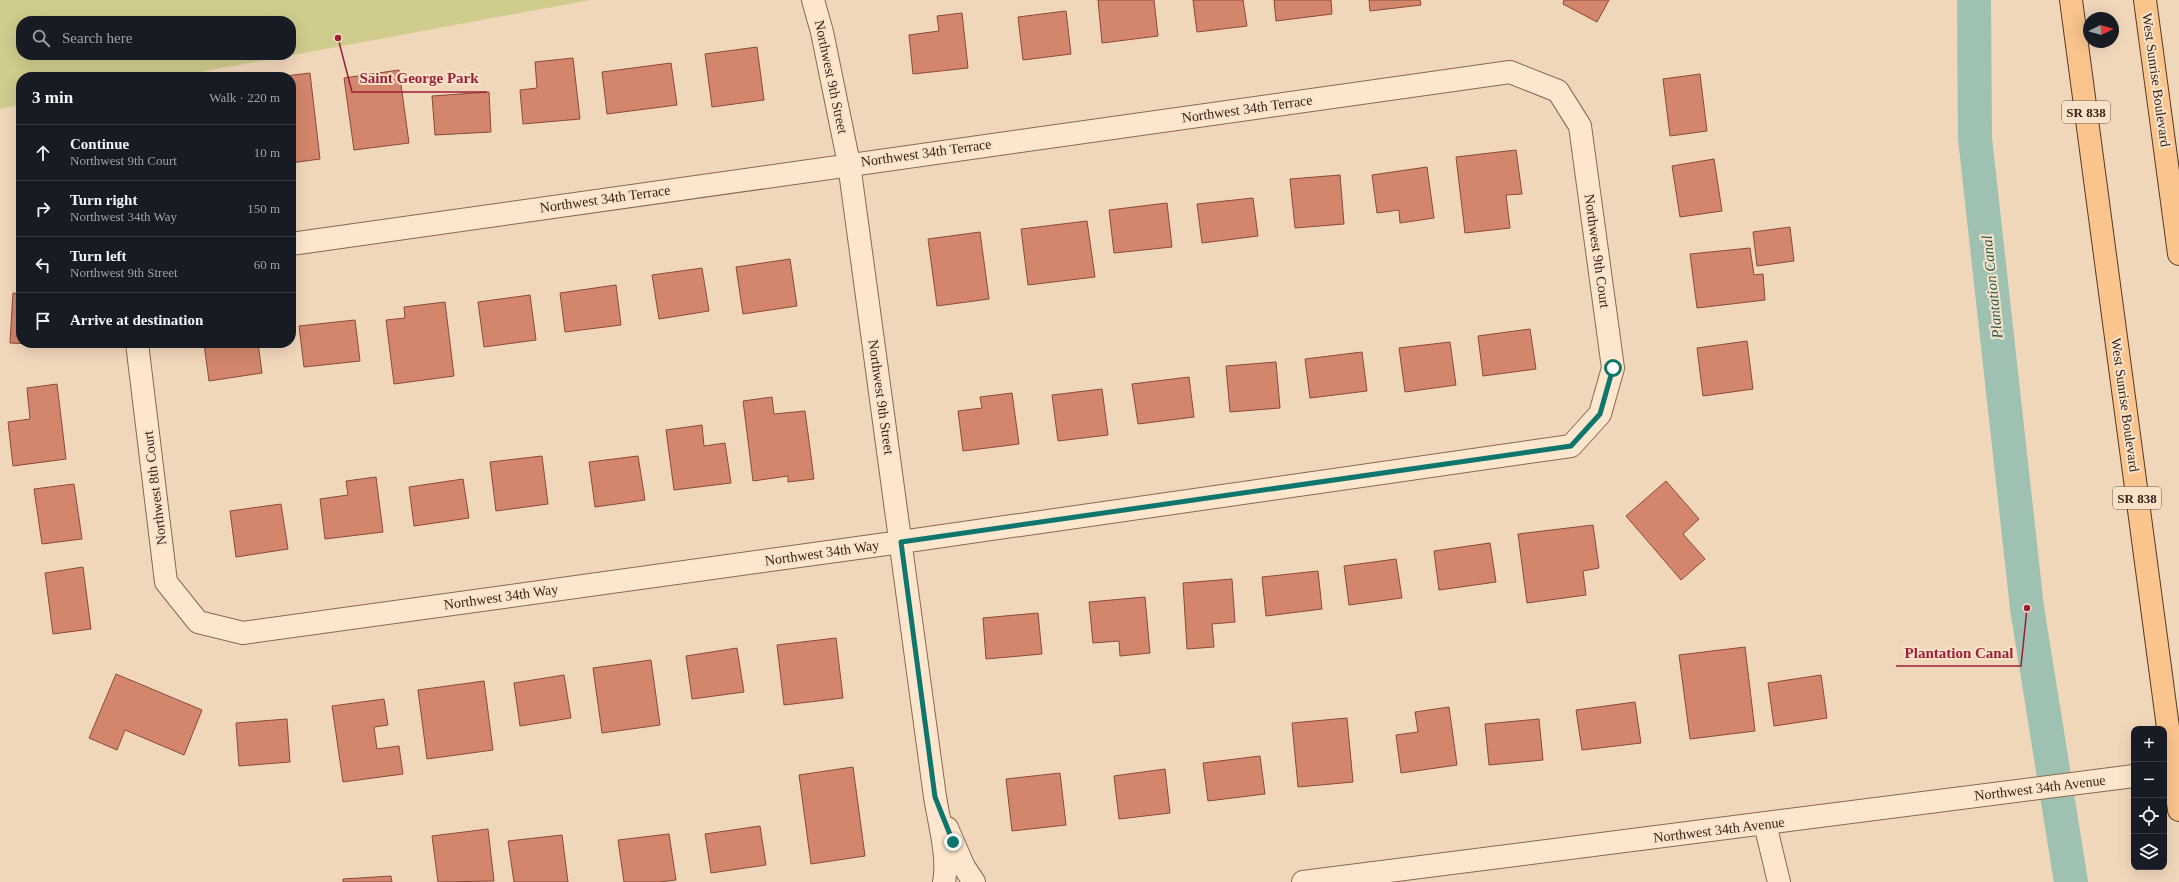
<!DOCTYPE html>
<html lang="en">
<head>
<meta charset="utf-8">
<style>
	:root { --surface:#171b24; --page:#242831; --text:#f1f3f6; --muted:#9ea1a6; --line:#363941 }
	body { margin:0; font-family:"Times New Roman",serif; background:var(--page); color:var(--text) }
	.controls { position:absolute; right:12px; bottom:12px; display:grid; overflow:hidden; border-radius:8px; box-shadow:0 4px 16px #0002 }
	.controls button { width:36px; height:36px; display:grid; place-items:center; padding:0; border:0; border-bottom:1px solid var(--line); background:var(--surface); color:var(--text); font:20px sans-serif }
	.compass { position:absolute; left:2083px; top:12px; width:36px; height:36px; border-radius:50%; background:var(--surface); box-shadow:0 4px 16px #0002; rotate:84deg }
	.stop { position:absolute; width:12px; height:12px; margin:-9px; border:3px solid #0f766e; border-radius:50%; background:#fff }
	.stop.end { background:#0f766e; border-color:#fff; box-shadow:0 1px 4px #0008 }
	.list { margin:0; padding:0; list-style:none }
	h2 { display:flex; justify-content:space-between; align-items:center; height:52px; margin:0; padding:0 16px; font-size:17px }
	h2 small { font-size:13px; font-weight:400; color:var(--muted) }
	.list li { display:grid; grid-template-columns:26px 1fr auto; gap:12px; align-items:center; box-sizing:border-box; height:56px; padding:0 16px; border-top:1px solid var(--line) }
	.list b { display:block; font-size:15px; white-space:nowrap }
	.list p { margin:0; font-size:13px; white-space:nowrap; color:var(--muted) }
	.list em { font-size:13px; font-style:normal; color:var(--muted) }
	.icon { flex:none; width:22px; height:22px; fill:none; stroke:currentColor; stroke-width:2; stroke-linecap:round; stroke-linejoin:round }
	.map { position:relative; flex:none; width:2179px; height:882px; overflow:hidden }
	.search { position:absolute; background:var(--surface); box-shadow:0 4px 16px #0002; left:16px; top:16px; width:280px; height:44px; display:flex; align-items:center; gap:10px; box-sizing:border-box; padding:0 14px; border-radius:16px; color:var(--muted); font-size:15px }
	.panel { position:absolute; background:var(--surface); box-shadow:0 4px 16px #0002; left:16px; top:72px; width:280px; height:276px; border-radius:16px }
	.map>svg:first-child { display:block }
	.green { fill:#d0cc8e; fill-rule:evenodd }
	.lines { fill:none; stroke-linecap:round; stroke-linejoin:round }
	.canal { stroke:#9fc1b1; stroke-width:34 }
	.building { fill:#d3866c; stroke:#8a4a37 }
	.minor-casing { stroke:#896753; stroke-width:24 }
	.major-casing { stroke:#563628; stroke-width:24 }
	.minor { stroke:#fce6cd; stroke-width:22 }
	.major { stroke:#fac58d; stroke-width:22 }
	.route { stroke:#0f766e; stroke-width:5 }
	.labels { text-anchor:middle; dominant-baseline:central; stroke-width:4; stroke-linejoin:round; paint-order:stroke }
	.shield { fill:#f8e3ca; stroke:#715d4e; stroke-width:1 }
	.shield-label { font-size:13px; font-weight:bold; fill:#372319 }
	.street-label { font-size:14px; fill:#372319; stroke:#f8e3ca }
	.water-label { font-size:15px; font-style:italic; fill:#27584d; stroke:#f8e3ca }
	.leader { fill:none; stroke:#9d1e35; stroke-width:1.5 }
	.callout-dot { fill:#9d1e35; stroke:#f8e3ca; stroke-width:1.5 }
	.callout-label { font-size:15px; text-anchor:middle; font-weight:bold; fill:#9d1e35; stroke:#f8e3ca; stroke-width:4; stroke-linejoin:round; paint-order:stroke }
</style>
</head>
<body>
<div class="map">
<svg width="2179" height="882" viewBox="0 0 2179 882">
	<rect width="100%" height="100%" fill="#f1d7ba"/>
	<path class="green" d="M 0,0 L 590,0 L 174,77 L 21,77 L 21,105 L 0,109 ZM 21,21 L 291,21 L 291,55 L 21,55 Z"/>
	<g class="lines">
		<path class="canal" d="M 1974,0 L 1975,138 L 2027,608 L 2071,882"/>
	</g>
	<path class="building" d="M 1098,0 L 1154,0 L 1158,36 L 1102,43 Z
		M 1193,0 L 1243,0 L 1247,26 L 1197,32 Z
		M 1274,0 L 1331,0 L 1332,14 L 1276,21 Z
		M 1369,0 L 1420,0 L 1421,5 L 1370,11 Z
		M 1564,0 L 1609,0 L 1597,22 L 1563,4 Z
		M 1066,11 L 1071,54 L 1023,60 L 1018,17 Z
		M 962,13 L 968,68 L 913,74 L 909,35 L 939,31 L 937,16 Z
		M 757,47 L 764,100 L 712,107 L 705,54 Z
		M 573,58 L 580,119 L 523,124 L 520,90 L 537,88 L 535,62 Z
		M 671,63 L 677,105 L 607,114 L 602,72 Z
		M 399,70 L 409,143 L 354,150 L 344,78 Z
		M 310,73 L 320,159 L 291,163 L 291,77 L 277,77 Z
		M 1700,74 L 1707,131 L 1670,136 L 1663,79 Z
		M 489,92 L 491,132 L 435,135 L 432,96 Z
		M 1516,150 L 1522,194 L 1506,195 L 1510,228 L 1465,233 L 1456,157 Z
		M 1714,159 L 1722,211 L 1680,217 L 1672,166 Z
		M 1427,167 L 1434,218 L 1400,223 L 1399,210 L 1377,213 L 1372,175 Z
		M 1340,175 L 1344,224 L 1295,228 L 1290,179 Z
		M 1253,198 L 1258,236 L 1202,243 L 1197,204 Z
		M 1167,203 L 1172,247 L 1114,253 L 1109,210 Z
		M 1087,221 L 1095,277 L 1028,285 L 1021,229 Z
		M 1790,227 L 1794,261 L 1757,266 L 1753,232 Z
		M 980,232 L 989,299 L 937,306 L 928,239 Z
		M 1750,248 L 1754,275 L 1763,274 L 1765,300 L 1697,308 L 1690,254 Z
		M 790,259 L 797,306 L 743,314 L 736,267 Z
		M 702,268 L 709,311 L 659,319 L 652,275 Z
		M 616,285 L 621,325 L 565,332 L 560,293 Z
		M 13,293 L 21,294 L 21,343 L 56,343 L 56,345 L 10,343 Z
		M 530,295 L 536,340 L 484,347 L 478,302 Z
		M 445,302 L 454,376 L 394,384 L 386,320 L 405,318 L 404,307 Z
		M 355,320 L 360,361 L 304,367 L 299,326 Z
		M 1530,329 L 1536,369 L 1483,376 L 1478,336 Z
		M 1747,341 L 1753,389 L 1703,396 L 1697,348 Z
		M 1450,342 L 1456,385 L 1405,392 L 1399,348 Z
		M 211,343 L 258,343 L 262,373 L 209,381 L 204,344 Z
		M 1362,352 L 1367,391 L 1310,398 L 1305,359 Z
		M 1276,362 L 1280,408 L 1230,412 L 1226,366 Z
		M 1189,377 L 1194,417 L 1138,424 L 1132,384 Z
		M 57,384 L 66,459 L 13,466 L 8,422 L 30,419 L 27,388 Z
		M 1102,389 L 1108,435 L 1058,441 L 1052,395 Z
		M 1012,393 L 1019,444 L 963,451 L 958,411 L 982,408 L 980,397 Z
		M 772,397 L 774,414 L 805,411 L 814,479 L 788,482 L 788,476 L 753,481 L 743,401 Z
		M 702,425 L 704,446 L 725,443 L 731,483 L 674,490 L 666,430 Z
		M 542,456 L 548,504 L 496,511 L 490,462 Z
		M 638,456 L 645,500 L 595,507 L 589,462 Z
		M 376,477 L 383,532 L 325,539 L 320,499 L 348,495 L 346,481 Z
		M 463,479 L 469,518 L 414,526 L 409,487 Z
		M 1666,481 L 1699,519 L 1683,534 L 1705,559 L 1681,580 L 1626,516 Z
		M 74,484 L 82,539 L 42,544 L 34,489 Z
		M 281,504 L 288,549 L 236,557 L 230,511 Z
		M 1593,525 L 1599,568 L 1583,571 L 1586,595 L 1527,603 L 1518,534 Z
		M 1490,543 L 1496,582 L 1439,590 L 1434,551 Z
		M 1396,559 L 1402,598 L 1349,605 L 1344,566 Z
		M 83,567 L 91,629 L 53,634 L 45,573 Z
		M 1318,571 L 1322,609 L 1266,616 L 1262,577 Z
		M 1232,579 L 1235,622 L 1212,624 L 1214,647 L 1187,649 L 1183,583 Z
		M 1145,597 L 1150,653 L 1120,656 L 1119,641 L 1093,643 L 1089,602 Z
		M 1038,613 L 1042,654 L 986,659 L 983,618 Z
		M 836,638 L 843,698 L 784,705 L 777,645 Z
		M 1745,647 L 1755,731 L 1690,739 L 1679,655 Z
		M 737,648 L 744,692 L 692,699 L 686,656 Z
		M 651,660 L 660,725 L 602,733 L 593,668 Z
		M 116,674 L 202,710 L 184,755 L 125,730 L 117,750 L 89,738 Z
		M 564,675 L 571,718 L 520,726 L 514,683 Z
		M 1821,675 L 1827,718 L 1774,726 L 1768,683 Z
		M 484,681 L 493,750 L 427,759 L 418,690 Z
		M 384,699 L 388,725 L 374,727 L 377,749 L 399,746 L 403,774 L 343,782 L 332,706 Z
		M 1635,702 L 1641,743 L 1582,750 L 1576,710 Z
		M 1449,707 L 1457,765 L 1401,773 L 1396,735 L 1418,732 L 1415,712 Z
		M 1347,718 L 1353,782 L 1298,787 L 1292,723 Z
		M 287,719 L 290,762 L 239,766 L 236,723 Z
		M 1539,719 L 1543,760 L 1489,765 L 1485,724 Z
		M 1260,756 L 1265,794 L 1208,801 L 1203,763 Z
		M 853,767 L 865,856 L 811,864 L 799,775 Z
		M 1165,769 L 1170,813 L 1119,819 L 1114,776 Z
		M 1060,773 L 1066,825 L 1012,831 L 1006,779 Z
		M 760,826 L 766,865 L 711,873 L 705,834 Z
		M 488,829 L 494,881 L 438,882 L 432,836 Z
		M 669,834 L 676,880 L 659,882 L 624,882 L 618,840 Z
		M 562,835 L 568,882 L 514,882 L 508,841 Z
		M 391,876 L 392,882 L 343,882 L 343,879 Z"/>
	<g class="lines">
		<g class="minor-casing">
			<path id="minor" d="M 813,0 L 822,32 L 849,164 L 935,797 C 939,822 949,858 944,882
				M 137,343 L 166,582 L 198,622 L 243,633 L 901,542 L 1571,446 L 1600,414 L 1613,368 L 1580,126 L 1558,91 L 1510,72 L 291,244
				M 1765,824 L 1779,882
				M 947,828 L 964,867 L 974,882
				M 1303,882 L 2134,776"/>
		</g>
		<g class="major-casing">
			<path id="major" d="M 2071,0 L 2179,810
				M 2145,0 L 2179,254"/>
		</g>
		<use href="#minor" class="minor"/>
		<use href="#major" class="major"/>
	</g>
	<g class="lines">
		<path class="route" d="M 953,842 L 935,797 L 901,542 L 1571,446 L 1600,414 L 1613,368"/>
	</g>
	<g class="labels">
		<g class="shield">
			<rect x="2062" y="101" width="48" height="22" rx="3"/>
			<rect x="2113" y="487" width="48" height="22" rx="3"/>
		</g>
		<g class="shield-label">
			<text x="2086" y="112">SR 838</text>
			<text x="2137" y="498">SR 838</text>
		</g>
		<g class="street-label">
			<text transform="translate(831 77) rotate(78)">Northwest 9th Street</text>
			<text transform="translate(2156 80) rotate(82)">West Sunrise Boulevard</text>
			<text transform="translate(1247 109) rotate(-8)">Northwest 34th Terrace</text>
			<text transform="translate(926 153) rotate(-8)">Northwest 34th Terrace</text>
			<text transform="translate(605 199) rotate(-8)">Northwest 34th Terrace</text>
			<text transform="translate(1597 251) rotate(82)">Northwest 9th Court</text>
			<text transform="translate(881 397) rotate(82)">Northwest 9th Street</text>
			<text transform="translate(2125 405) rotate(82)">West Sunrise Boulevard</text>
			<text transform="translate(155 488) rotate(-97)">Northwest 8th Court</text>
			<text transform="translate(822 553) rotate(-8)">Northwest 34th Way</text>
			<text transform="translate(501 597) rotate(-8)">Northwest 34th Way</text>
			<text transform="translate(2040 788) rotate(-7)">Northwest 34th Avenue</text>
			<text transform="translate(1719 830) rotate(-7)">Northwest 34th Avenue</text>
		</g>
		<g class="water-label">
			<text transform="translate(1992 287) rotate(-96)">Plantation Canal</text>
		</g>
	</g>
	<path class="leader" d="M338 38L352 92H487M2027 608L2021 666H1896"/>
	<g class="callout-dot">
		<circle cx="338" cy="38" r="4"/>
		<circle cx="2027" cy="608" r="4"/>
	</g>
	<g class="callout-label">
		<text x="419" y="83">Saint George Park</text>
		<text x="1959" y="658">Plantation Canal</text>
	</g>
</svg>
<div class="controls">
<button>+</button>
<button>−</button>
<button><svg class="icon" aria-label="locate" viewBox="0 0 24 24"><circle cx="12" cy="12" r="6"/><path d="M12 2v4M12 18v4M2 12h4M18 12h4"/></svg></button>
<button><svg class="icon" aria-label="layers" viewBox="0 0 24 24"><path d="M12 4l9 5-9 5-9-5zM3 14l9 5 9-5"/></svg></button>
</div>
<svg class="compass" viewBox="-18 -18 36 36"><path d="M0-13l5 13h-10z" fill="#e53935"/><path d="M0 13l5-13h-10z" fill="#9ea1a6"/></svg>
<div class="stop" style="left:1613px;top:368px"></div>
<div class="stop end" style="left:953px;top:842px"></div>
<div class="search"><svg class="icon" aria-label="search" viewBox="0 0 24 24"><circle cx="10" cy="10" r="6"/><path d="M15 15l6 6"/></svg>Search here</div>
<section class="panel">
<h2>3 min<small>Walk · 220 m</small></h2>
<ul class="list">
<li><svg class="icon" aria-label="ahead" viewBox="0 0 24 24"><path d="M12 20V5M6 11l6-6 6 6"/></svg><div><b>Continue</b><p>Northwest 9th Court</p></div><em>10 m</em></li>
<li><svg class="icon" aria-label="right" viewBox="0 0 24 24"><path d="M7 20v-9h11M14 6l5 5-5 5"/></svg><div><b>Turn right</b><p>Northwest 34th Way</p></div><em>150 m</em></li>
<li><svg class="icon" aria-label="left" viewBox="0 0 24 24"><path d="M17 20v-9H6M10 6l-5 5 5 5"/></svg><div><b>Turn left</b><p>Northwest 9th Street</p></div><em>60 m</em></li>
<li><svg class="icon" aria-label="arrive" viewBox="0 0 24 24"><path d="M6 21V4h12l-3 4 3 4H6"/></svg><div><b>Arrive at destination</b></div></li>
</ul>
</section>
</div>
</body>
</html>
